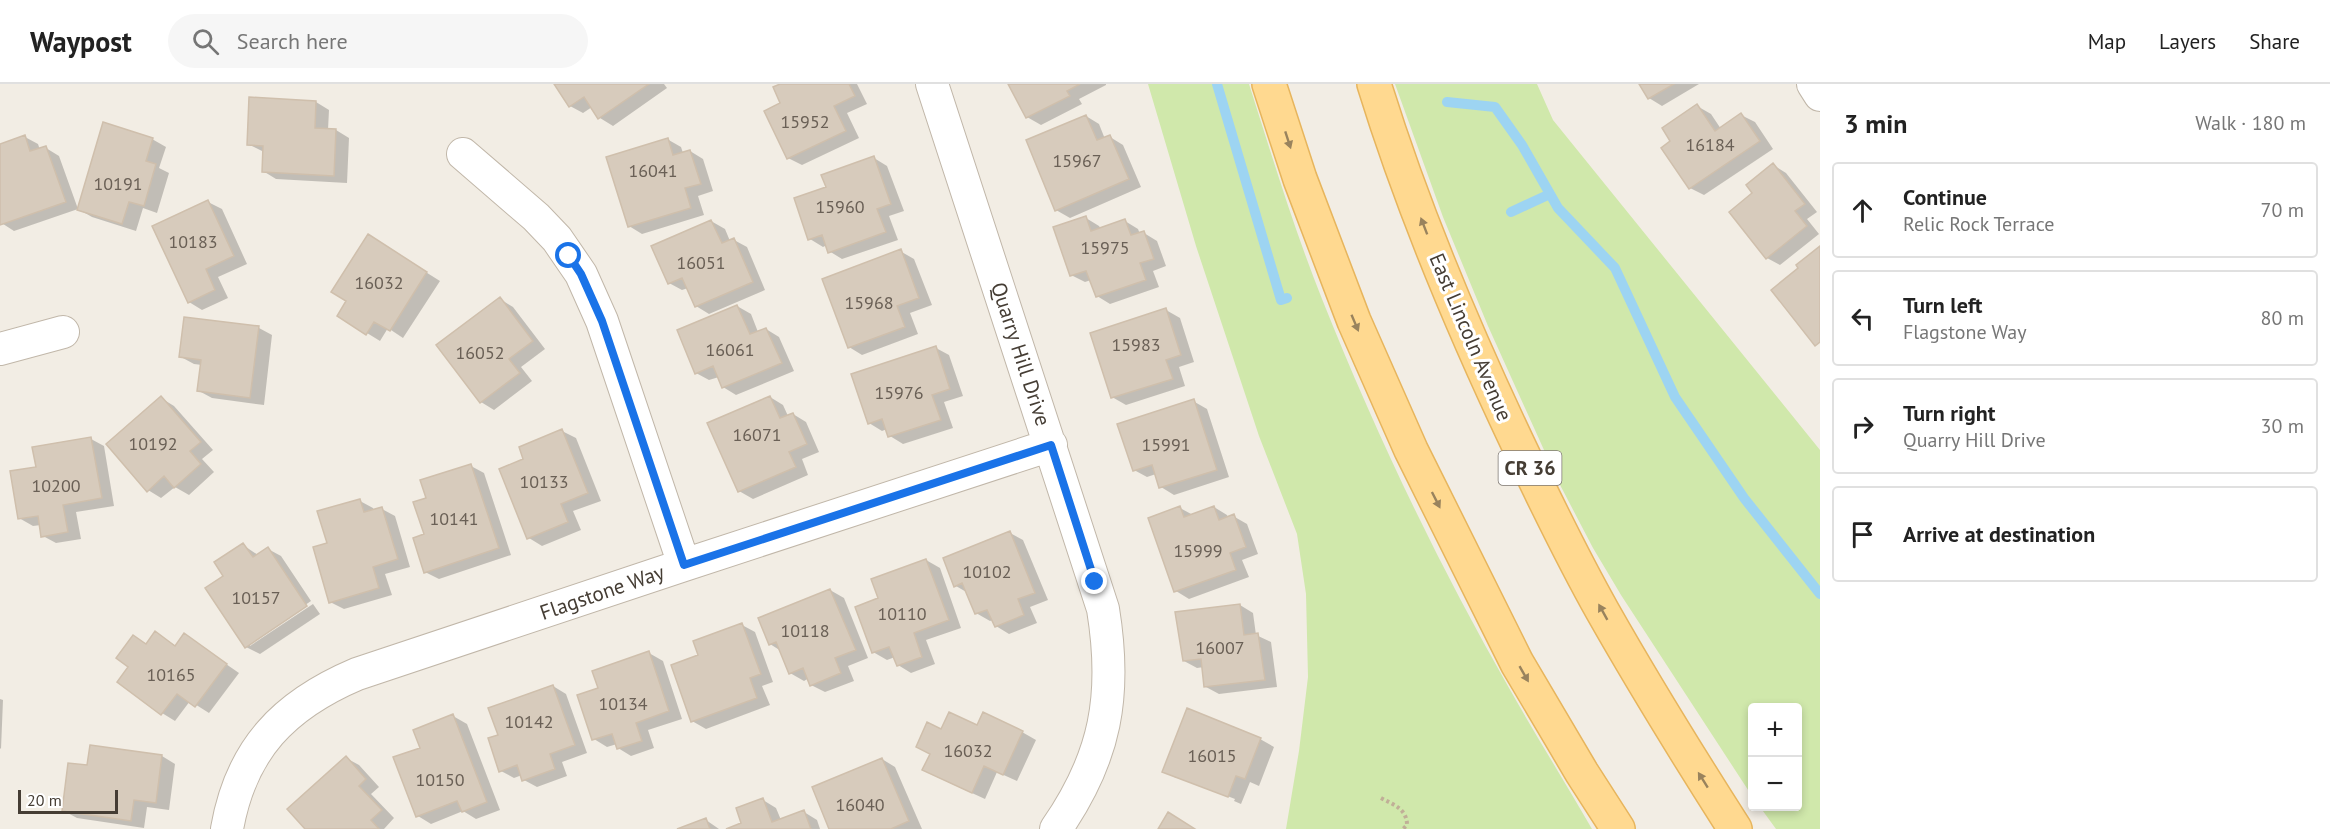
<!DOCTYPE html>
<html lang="en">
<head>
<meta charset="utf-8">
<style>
	:root { --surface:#fff; --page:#f6f6f6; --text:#222; --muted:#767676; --line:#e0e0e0 }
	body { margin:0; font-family:"PT Sans",sans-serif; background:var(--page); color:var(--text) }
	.controls { position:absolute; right:18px; bottom:18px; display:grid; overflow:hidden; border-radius:6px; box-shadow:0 3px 9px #0003 }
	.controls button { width:54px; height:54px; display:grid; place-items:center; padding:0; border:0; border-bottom:2px solid var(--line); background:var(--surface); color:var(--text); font:30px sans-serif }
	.scale { position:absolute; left:18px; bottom:15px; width:100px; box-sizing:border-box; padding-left:6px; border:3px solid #453d34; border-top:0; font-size:16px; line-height:21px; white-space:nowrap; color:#453d34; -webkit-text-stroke:4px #fff; paint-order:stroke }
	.stop { position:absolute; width:18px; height:18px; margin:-14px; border:4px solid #1a73e8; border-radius:50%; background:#fff }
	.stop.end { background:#1a73e8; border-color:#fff; box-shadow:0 2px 6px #0008 }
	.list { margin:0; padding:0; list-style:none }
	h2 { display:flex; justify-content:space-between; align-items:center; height:78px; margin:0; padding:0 24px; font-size:26px }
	h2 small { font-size:20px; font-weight:400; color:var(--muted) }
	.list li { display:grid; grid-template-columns:39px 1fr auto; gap:18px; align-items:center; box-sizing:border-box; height:96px; margin:0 12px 12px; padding:0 12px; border:2px solid var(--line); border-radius:6px }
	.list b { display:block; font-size:22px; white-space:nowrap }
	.list p { margin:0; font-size:20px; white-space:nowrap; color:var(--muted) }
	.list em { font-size:20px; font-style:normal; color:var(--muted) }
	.icon { flex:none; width:33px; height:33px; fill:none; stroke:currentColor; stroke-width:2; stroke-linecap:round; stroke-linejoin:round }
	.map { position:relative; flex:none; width:1820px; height:745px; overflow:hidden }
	header { display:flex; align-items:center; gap:36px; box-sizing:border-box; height:84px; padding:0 30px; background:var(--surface); border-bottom:2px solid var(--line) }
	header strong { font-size:28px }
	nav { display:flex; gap:33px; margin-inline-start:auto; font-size:21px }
	.search { width:420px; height:54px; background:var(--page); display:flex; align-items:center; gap:15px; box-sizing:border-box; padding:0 21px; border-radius:33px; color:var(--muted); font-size:22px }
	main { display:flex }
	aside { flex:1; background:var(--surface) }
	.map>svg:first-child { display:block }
	.green { fill:#d0e8ab }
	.shadow { fill:#0003 }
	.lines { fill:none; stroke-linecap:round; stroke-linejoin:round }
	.stream { stroke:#9dd4f2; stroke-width:10 }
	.building { fill:#d7cbbc; stroke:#cfbfac; stroke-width:1.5 }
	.street-casing { stroke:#c1b7a9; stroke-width:34 }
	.primary-casing { stroke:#e7b55d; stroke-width:36 }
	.path { stroke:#c0af97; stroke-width:4; stroke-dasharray:3 3; stroke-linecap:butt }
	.street { stroke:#fff; stroke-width:32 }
	.primary { stroke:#ffd990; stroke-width:33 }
	.oneway { fill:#99835d }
	.route { stroke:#1a73e8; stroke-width:8 }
	.labels { text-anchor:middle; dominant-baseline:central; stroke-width:6; stroke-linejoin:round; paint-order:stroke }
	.number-label { font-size:18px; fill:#6a6056 }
	.shield { fill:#fff; stroke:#7d7771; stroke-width:1.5 }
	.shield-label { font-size:20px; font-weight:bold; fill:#453d34 }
	.street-label { font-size:21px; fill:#453d34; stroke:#fff }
</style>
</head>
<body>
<header>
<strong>Waypost</strong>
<div class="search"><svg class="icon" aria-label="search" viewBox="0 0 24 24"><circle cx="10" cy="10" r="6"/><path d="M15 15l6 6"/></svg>Search here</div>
<nav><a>Map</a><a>Layers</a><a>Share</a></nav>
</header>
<main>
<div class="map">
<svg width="1820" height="745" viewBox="0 0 1820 745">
	<rect width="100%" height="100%" fill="#f2ede4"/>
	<path class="green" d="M 1148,0 L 1249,0 C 1272,72 1294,145 1322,215 C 1375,348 1438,480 1509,604 C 1536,652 1565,698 1592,745 L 1286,745 L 1299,667 L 1308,593 L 1306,510 L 1297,450 L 1259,352 L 1196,162 Z
		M 1395,0 L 1537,0 L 1553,36 L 1820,366 L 1820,745 L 1776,745 L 1760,723 L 1798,722 L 1798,624 L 1752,624 L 1752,712 L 1621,511 L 1593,464 L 1558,397 L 1488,242 L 1443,133 Z"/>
	<path class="shadow" d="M 555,0 L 664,0 L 667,4 L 613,42 L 600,34 L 592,23 L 583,29 L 570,22 Z
		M 783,0 L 857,0 L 867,20 L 847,29 L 859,54 L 802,81 L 788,74 L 782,20 Z
		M 1010,0 L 1106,0 L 1106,1 L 1079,15 L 1082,20 L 1041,41 L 1027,33 Z
		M 1640,0 L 1699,0 L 1662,22 L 1649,14 Z
		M 316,18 L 329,26 L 328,46 L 336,46 L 349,54 L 347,99 L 276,95 L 263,87 L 264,68 L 248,60 Z
		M 1697,22 L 1711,30 L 1721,45 L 1741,31 L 1755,38 L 1773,65 L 1704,111 L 1690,104 L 1672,57 Z
		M 1086,32 L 1099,40 L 1105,55 L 1110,53 L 1123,61 L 1141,103 L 1070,134 L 1056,126 Z
		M 25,53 L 38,60 L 40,66 L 46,64 L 59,72 L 78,125 L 152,55 L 166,63 L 159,84 L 169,89 L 157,129 L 143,124 L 136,147 L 92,133 L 78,125 L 14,147 L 0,138 L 0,61 Z
		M 667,55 L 681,63 L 683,69 L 690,67 L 703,75 L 713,107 L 698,112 L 704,131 L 642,150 L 629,142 Z
		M 874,74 L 887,82 L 904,127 L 889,132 L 898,156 L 842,175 L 829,167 L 827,161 L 823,163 L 810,155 L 828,104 Z
		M 1773,81 L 1786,89 L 1817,128 L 1807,135 L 1819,150 L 1780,181 L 1767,174 L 1754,109 Z
		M 208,118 L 222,125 L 247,180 L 218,193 L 228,214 L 202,226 L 189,218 Z
		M 1086,134 L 1099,142 L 1101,145 L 1125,137 L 1138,145 L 1140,150 L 1144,149 L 1157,157 L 1166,182 L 1153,187 L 1159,203 L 1110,220 L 1097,212 L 1091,196 L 1085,198 L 1071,191 Z
		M 711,137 L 725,145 L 730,157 L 734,156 L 747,163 L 765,206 L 709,230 L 696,222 L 688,204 L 682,206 L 669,199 Z
		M 381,160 L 440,197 L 403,254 L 388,244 L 380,257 L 367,249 Z
		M 900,167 L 914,175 L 932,221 L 910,229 L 918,250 L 862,271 L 849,263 Z
		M 500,215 L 513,223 L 545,265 L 521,283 L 532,297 L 494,326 L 481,318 L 439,262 Z
		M 737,222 L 751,230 L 758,248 L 766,245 L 779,253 L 794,287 L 736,311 L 723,303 L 719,293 L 709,296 L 696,289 Z
		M 1166,226 L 1180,234 L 1194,278 L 1179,283 L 1185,302 L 1126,321 L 1112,313 Z
		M 259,244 L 272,251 L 264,321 L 212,314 L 199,307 L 202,281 L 194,280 L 181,273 Z
		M 936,264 L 949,271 L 963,312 L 944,318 L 953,344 L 903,360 L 890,352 L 887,345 L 882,347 L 869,339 Z
		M 770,313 L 783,321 L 788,332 L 793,330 L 806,338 L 819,368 L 802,375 L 808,391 L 753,415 L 739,407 Z
		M 161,314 L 174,322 L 213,366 L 202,375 L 214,388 L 189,411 L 175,403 L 161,414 L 148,406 Z
		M 1193,317 L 1207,325 L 1229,393 L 1174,411 L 1161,403 L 1156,390 L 1147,393 L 1134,386 Z
		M 562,347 L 576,354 L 601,417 L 573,427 L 581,446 L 542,462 L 529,454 L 525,376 Z
		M 91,355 L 104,362 L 114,422 L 76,428 L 81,455 L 56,459 L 43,452 L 41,441 L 33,442 L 19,434 L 37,384 Z
		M 471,382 L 484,389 L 511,471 L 439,495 L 425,488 L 428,415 Z
		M 360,417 L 373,424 L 374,427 L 382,425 L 395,432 L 410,483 L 385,490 L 392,511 L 344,525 L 330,518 L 329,460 Z
		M 1214,423 L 1227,431 L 1228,434 L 1233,432 L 1247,440 L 1258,470 L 1242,476 L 1249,493 L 1189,515 L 1176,507 L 1180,424 L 1193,431 Z
		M 1010,449 L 1023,456 L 1048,516 L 1030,523 L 1037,539 L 1009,550 L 996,542 L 993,536 L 990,537 L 976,529 L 968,509 L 956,502 Z
		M 243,461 L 258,471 L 268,465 L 281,472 L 311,517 L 250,559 L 250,562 L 313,520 L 320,530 L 260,570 L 246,563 Z
		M 926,476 L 940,484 L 961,544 L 926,556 L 935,580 L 911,589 L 898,581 L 895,573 L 887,576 L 873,568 L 879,515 Z
		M 830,506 L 844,514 L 868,574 L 848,582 L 854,597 L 825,608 L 811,601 L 809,594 L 804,597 L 790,589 L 781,567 L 770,560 Z
		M 1240,521 L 1253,529 L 1256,551 L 1271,558 L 1277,603 L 1219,610 L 1206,603 L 1204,583 L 1197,584 L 1184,577 Z
		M 742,541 L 755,548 L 773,598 L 762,602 L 770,621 L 706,645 L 692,637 L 700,572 Z
		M 156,549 L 176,562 L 184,551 L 239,589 L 209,629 L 190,617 L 175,637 L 162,629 L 130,582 L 133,553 L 147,561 Z
		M 649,569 L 663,577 L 682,635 L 648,646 L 654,664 L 631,672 L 618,664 L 617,660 L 607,663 L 594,655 L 600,605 Z
		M 553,602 L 566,610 L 587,669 L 562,678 L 567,692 L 537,703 L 524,696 L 522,691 L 514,694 L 501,687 L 500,652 Z
		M 0,615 L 3,616 L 1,665 L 0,664 Z
		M 453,632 L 467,640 L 500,726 L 476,735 L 463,727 L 431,740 L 418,732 L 422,664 Z
		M 978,643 L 1022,648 L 1036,656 L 1017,697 L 997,688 L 985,715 L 937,693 L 942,647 Z
		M 1260,655 L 1274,663 L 1259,702 L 1250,698 L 1241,720 L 1234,717 L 1235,715 L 1176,692 L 1176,694 L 1164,687 Z
		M 162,672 L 175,680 L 169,726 L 147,723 L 144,744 L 77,734 L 64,727 L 89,683 Z
		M 346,674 L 359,681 L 379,703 L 371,710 L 394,734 L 384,745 L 307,745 Z
		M 882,675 L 895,683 L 922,745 L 831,745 Z
		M 763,716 L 776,724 L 781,736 L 804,728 L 817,736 L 820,745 L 730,745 L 743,740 Z
		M 706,736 L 719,745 L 681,745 Z"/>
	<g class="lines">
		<path class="stream" d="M 1217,0 L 1281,216 L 1287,214
			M 1447,18 L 1495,23 L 1522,61 L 1558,124 L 1615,184 L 1675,313 L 1744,414 L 1820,510
			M 1511,128 L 1550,110"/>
	</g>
	<path class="building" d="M 554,0 L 649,0 L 598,35 L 584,13 L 569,23 Z
		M 780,0 L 849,0 L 855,12 L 834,22 L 846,47 L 787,75 L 764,27 L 780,19 L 773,3 Z
		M 1008,0 L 1080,0 L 1067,7 L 1070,12 L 1026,34 Z
		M 1639,0 L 1674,0 L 1648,15 Z
		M 249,13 L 316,17 L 315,44 L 336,45 L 334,92 L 262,88 L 263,62 L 247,61 Z
		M 1697,20 L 1715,47 L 1741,29 L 1760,57 L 1689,105 L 1661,64 L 1670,57 L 1662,44 Z
		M 1086,31 L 1097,56 L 1110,51 L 1129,95 L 1055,127 L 1026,56 Z
		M 103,38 L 153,54 L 146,77 L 156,80 L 144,122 L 129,118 L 122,140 L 77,126 Z
		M 25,51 L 30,67 L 46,62 L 66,118 L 0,141 L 0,60 Z
		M 668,54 L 673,71 L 690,66 L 701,100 L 685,104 L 691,124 L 628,143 L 606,73 Z
		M 874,72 L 891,120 L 877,125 L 886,148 L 828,169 L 822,151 L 808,156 L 794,114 L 826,103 L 821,91 Z
		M 1773,79 L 1805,120 L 1795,127 L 1807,142 L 1766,175 L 1729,128 L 1752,109 L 1746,101 Z
		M 208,116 L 234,172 L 206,185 L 215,206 L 188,219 L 152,142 Z
		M 1086,132 L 1091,147 L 1125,135 L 1131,151 L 1144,147 L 1154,175 L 1140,179 L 1146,196 L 1096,213 L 1086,187 L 1070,192 L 1053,143 Z
		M 711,136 L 722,159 L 734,154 L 753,198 L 695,223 L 682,194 L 668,200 L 651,162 Z
		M 368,150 L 427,188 L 390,247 L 374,238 L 366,251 L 337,232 L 346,217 L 331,208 Z
		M 1820,162 L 1820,258 L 1815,262 L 1771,206 L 1798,184 L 1796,181 Z
		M 901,165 L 919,214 L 897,222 L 905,243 L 848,264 L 822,195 Z
		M 500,213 L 533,257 L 509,275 L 520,289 L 480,319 L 436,261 Z
		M 737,221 L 750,250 L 766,244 L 782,279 L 722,304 L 713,282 L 695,290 L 677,246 Z
		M 1166,224 L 1181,271 L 1166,276 L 1173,295 L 1111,314 L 1090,249 Z
		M 184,233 L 259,242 L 250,314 L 197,307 L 201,276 L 179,273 Z
		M 936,262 L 950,305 L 932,311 L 941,336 L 888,353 L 882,335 L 868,340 L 851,290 Z
		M 161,312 L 201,358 L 190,367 L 201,380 L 174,404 L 164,392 L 147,408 L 106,360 Z
		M 770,312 L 780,334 L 793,329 L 807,360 L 789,368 L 796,383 L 738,408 L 707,339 Z
		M 1194,315 L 1217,386 L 1159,404 L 1152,381 L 1133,387 L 1117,340 Z
		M 562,345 L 588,409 L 561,420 L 568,438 L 527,455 L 499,385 L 523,375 L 519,363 Z
		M 91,353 L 102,414 L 63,421 L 68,448 L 41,453 L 38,432 L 18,435 L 10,387 L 36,383 L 32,363 Z
		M 471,380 L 499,464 L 424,489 L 413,454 L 424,450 L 413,418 L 426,414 L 420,396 Z
		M 360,415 L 364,428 L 382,423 L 398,475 L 373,483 L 379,504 L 329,519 L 313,463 L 327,459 L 317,427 Z
		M 1180,422 L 1184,433 L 1214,422 L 1219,436 L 1234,430 L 1246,463 L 1230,469 L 1236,486 L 1174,508 L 1148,434 Z
		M 1010,447 L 1035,509 L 1018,515 L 1024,531 L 995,543 L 987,526 L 975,530 L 962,499 L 954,503 L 943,474 Z
		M 243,459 L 253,473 L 268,463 L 307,522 L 245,564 L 205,504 L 223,492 L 214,478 Z
		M 926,475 L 949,536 L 914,549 L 922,573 L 897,582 L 889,563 L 872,569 L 855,523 L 878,514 L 871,495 Z
		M 830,505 L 856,566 L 835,574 L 841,589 L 810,602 L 803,584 L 789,590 L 776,558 L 769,561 L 758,534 Z
		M 1240,520 L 1244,551 L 1258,549 L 1265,596 L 1204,603 L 1201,575 L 1183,577 L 1175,528 Z
		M 742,539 L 761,590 L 750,594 L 757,614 L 691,638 L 671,581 L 698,571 L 693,557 Z
		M 155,547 L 175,562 L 184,549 L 227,580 L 195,623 L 177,610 L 161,631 L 117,598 L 128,583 L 116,574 L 133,551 L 146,560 Z
		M 649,567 L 669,627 L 636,639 L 642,657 L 617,665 L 612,650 L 592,656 L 577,611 L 598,604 L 592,587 Z
		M 553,601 L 575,661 L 550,670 L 555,685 L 522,697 L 517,681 L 499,688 L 488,654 L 498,651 L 488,624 Z
		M 1187,624 L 1261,654 L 1245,695 L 1236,692 L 1228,713 L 1162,688 Z
		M 949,628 L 977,641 L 983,628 L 1023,647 L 1003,691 L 984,682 L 972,709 L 922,686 L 930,670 L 916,663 L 927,638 L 941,645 Z
		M 453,630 L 487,718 L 462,728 L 457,717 L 416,733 L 393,673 L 420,664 L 413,646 Z
		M 90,661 L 162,671 L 156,719 L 134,716 L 131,737 L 62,727 L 68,679 L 87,681 Z
		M 346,672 L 366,695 L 359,702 L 382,726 L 371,736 L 379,745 L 305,745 L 287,725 Z
		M 882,674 L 909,737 L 891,745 L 829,745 L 812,703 Z
		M 763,714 L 772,738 L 804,726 L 811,745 L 726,745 L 741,739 L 736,724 Z
		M 1168,728 L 1195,745 L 1158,745 Z
		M 706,734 L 710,745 L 677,745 Z"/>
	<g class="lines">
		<g class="street-casing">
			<path id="street" d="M 932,0 L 1103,525 C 1117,611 1106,673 1056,745
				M 1813,0 L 1820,11
				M 463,70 L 536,133 L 557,155 L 581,190 L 602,237 L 684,481
				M 0,265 L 63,248
				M 227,745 C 241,665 284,621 357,590 L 684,481 L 1051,361"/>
		</g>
		<g class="primary-casing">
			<path id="primary" d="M 1269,0 L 1300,95 L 1354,237 L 1411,366 L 1517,579 L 1582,689 L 1618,745
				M 1374,0 C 1412,123 1462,242 1517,358 C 1544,415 1572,473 1603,528 C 1645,602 1689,673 1735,745"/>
		</g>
		<path class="path" d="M 1381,714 C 1394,721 1407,725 1407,741 L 1403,745"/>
		<use href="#street" class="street"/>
		<use href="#primary" class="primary"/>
	</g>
	<defs><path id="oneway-solid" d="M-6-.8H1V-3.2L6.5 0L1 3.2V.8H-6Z" transform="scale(1.5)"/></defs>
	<g class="oneway">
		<use href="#oneway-solid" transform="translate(1288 56) rotate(72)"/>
		<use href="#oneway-solid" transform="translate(1424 142) rotate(-111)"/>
		<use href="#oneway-solid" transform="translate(1355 239) rotate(67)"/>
		<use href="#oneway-solid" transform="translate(1436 416) rotate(63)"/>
		<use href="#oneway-solid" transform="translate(1603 528) rotate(-119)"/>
		<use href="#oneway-solid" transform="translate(1524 590) rotate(60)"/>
		<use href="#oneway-solid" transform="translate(1703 696) rotate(-122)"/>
	</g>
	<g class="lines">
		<path class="route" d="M 569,172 L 581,190 L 602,237 L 684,481 L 1051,361 L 1095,498"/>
	</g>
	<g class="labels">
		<g class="number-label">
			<text x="805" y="37">15952</text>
			<text x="1710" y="60">16184</text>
			<text x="1077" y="76">15967</text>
			<text x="653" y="86">16041</text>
			<text x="118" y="99">10191</text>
			<text x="840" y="122">15960</text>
			<text x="193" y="157">10183</text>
			<text x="1105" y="163">15975</text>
			<text x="701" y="178">16051</text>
			<text x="379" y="198">16032</text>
			<text x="869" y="218">15968</text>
			<text x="1136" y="260">15983</text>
			<text x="730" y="265">16061</text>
			<text x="480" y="268">16052</text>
			<text x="899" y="308">15976</text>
			<text x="757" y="350">16071</text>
			<text x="153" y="359">10192</text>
			<text x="1166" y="360">15991</text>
			<text x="544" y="397">10133</text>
			<text x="56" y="401">10200</text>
			<text x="454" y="434">10141</text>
			<text x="1198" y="466">15999</text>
			<text x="987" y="487">10102</text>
			<text x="256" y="513">10157</text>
			<text x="902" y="529">10110</text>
			<text x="805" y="546">10118</text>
			<text x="1220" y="563">16007</text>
			<text x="171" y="590">10165</text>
			<text x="623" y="619">10134</text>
			<text x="529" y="637">10142</text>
			<text x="968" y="666">16032</text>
			<text x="1212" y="671">16015</text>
			<text x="440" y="695">10150</text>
			<text x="860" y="720">16040</text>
		</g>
		<rect class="shield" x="1498.5" y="367" width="63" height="34" rx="4.5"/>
		<g class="shield-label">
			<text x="1530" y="384">CR 36</text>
		</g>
		<g class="street-label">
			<text transform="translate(1471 253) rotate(67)">East Lincoln Avenue</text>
			<text transform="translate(1021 270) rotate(72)">Quarry Hill Drive</text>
			<text transform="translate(602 508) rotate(-19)">Flagstone Way</text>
		</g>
	</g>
</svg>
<div class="controls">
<button>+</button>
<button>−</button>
</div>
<div class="scale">20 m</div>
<div class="stop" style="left:569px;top:172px"></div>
<div class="stop end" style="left:1095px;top:498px"></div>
</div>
<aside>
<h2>3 min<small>Walk · 180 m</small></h2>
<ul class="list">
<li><svg class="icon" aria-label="ahead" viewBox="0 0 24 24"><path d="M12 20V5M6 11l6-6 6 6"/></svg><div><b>Continue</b><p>Relic Rock Terrace</p></div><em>70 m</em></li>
<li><svg class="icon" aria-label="left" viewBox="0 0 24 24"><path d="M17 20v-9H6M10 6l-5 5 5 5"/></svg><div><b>Turn left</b><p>Flagstone Way</p></div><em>80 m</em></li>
<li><svg class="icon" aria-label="right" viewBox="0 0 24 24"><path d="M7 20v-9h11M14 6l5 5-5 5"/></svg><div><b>Turn right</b><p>Quarry Hill Drive</p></div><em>30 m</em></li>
<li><svg class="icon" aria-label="arrive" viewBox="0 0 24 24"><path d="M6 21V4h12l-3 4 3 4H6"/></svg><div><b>Arrive at destination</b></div></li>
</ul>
</aside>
</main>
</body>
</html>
